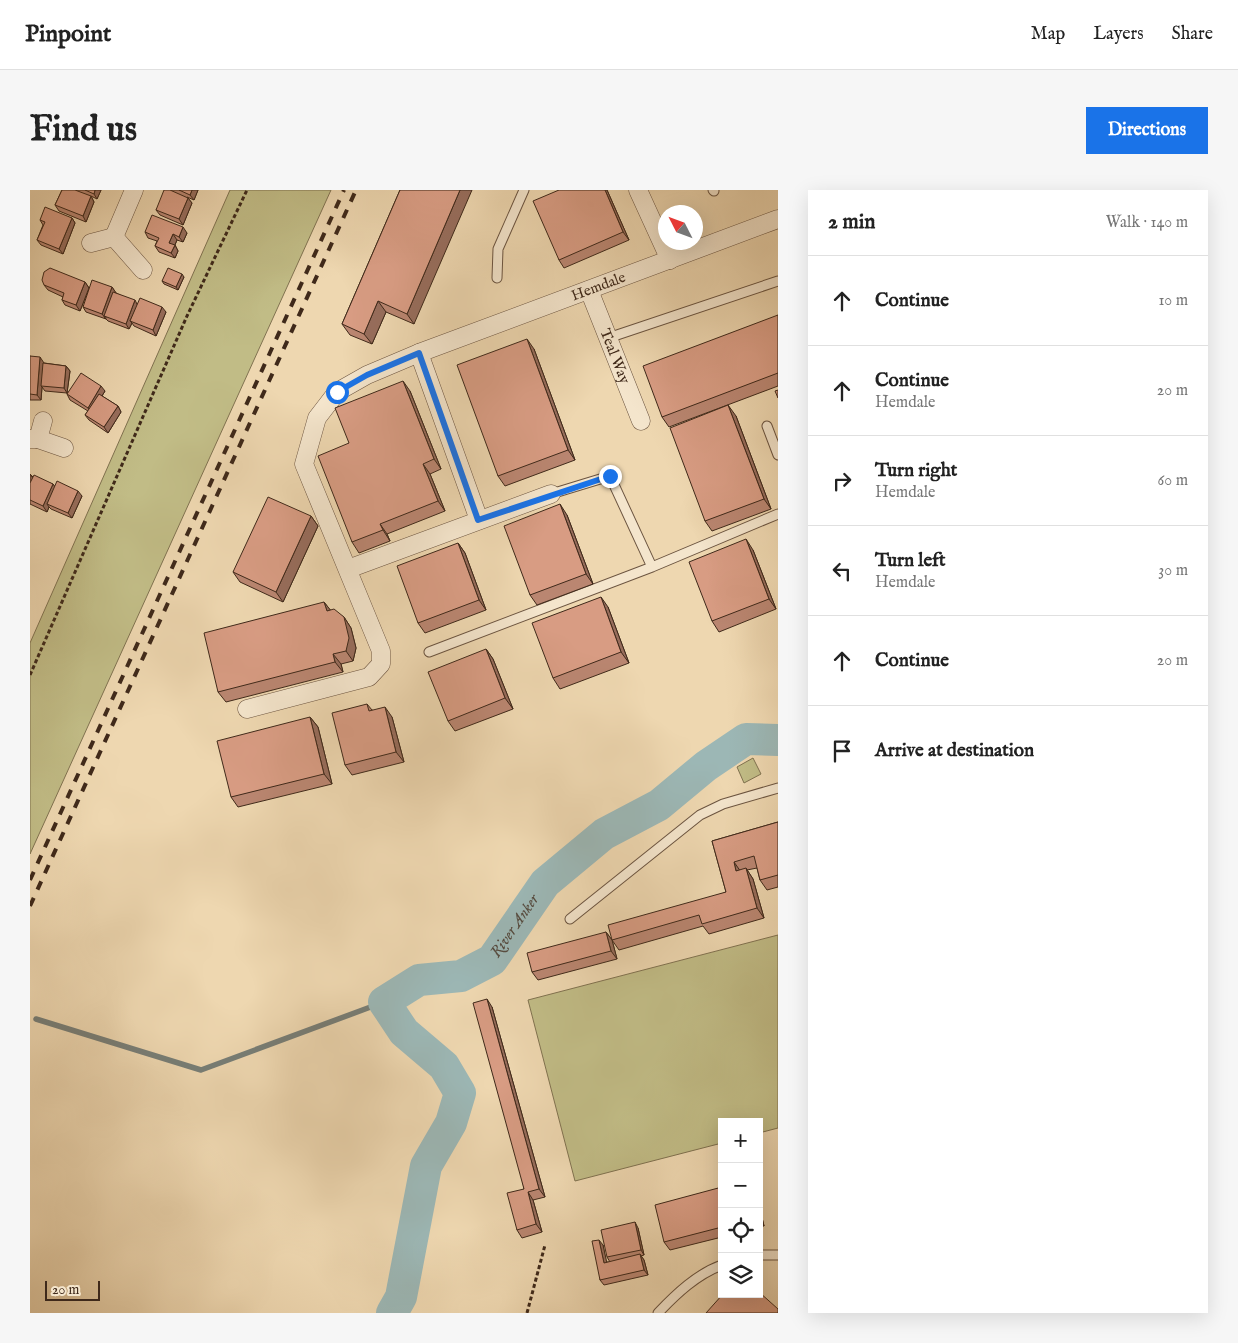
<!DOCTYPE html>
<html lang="en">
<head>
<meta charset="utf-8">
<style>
	:root { --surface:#fff; --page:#f6f6f6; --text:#222; --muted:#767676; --line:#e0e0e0; --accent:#1a73e8 }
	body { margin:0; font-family:"IM FELL English",serif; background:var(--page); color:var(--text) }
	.controls { position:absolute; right:15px; bottom:15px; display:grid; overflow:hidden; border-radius:0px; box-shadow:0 5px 20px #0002 }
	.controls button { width:45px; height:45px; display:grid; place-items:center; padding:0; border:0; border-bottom:1px solid var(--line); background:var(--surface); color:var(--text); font:25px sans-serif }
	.compass { position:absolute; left:628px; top:15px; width:45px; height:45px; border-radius:50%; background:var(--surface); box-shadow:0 5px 20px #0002; rotate:312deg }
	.scale { position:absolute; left:15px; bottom:12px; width:55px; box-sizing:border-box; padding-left:5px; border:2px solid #3f291a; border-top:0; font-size:14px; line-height:18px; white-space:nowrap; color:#3f291a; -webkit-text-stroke:4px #f4e5cc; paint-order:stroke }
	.stop { position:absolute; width:15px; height:15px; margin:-11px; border:4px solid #1a73e8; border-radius:50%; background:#fff }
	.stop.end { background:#1a73e8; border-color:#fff; box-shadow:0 1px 5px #0008 }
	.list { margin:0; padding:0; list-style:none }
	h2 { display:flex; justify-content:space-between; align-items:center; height:65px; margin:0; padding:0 20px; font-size:21px }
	h2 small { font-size:16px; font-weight:400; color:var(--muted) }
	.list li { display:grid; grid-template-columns:32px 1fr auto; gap:15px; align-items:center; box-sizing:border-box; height:90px; padding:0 20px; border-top:1px solid var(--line) }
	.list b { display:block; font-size:19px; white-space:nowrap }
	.list p { margin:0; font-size:16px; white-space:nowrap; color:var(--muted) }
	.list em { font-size:16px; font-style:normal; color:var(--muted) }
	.icon { flex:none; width:28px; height:28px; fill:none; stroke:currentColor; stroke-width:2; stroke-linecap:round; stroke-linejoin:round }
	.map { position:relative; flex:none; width:748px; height:1123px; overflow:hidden; border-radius:0px }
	header { display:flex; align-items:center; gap:30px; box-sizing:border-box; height:70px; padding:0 25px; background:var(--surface); border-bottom:1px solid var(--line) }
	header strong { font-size:24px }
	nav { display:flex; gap:28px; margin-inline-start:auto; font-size:18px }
	.intro { display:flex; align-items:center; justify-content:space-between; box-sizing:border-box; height:120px; padding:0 30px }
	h1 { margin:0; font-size:35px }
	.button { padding:12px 22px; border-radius:0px; background:var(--accent); color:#fff; font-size:18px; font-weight:700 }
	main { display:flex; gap:30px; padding:0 30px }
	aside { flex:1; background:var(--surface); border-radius:0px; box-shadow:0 5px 20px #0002 }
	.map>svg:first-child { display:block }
	.green { fill:#c1bc86; stroke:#807250 }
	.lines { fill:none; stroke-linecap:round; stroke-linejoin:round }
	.stream { stroke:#777e77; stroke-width:5.5 }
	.river { stroke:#9cb7b5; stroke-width:32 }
	.lane-casing { stroke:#6b5440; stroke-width:11 }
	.street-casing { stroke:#6b5440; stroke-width:19 }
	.path { stroke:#3f291a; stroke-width:3; stroke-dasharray:4 2.5; stroke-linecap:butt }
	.lane { stroke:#f4e5cc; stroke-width:9 }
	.street { stroke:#f4e5cc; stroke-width:18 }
	.rail { stroke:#3f291a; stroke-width:4; stroke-dasharray:9 9; stroke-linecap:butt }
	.wall { fill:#ba8671; stroke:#3f291a }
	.shaded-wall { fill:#976d5c; stroke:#3f291a }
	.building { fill:#d89c83; stroke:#3f291a }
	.route { stroke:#1a73e8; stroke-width:6 }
	.labels { text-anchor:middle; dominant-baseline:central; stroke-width:4; stroke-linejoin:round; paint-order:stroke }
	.street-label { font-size:15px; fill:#3f291a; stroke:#f4e5cc }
	.water-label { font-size:16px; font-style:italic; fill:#564c41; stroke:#f4e5cc }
</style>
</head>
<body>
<header>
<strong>Pinpoint</strong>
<nav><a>Map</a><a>Layers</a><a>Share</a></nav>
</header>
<div class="intro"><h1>Find us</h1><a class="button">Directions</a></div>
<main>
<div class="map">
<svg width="748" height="1123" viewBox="0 0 748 1123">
	<rect width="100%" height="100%" fill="#eed7b0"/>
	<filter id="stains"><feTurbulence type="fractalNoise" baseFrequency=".004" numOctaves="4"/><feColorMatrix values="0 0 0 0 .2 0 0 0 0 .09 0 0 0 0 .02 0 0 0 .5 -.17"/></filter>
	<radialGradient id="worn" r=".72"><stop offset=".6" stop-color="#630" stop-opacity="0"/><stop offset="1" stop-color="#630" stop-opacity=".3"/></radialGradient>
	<path class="green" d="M 200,0 L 301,0 L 0,664 L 0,453 Z
		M 723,568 L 731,584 L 714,593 L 707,577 Z
		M 748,745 L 748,938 L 729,943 L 729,932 L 692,932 L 692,953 L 545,991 L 498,810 Z"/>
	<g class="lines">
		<path class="stream" d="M 6,829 L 171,880 L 354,812"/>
		<path class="river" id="s1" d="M 362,1123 L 371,1107 L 396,976 L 421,933 L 430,903 L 414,876 L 374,842 L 354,812 L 389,790 L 431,786 L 462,770 L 515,693 L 574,644 L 629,615 L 676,576 L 716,549 L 748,550"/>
		<g class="lane-casing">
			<path id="lane" d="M 683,0 L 684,1
				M 467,88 L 468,59 L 494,0
				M 578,148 L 748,91
				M 737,236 L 748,265
				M 622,377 L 748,324
				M 399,462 L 622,377 L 580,286 L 521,304
				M 540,729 L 670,625 L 693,614 L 748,598
				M 729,1065 L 748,1065
				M 628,1123 C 646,1104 667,1084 692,1075"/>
		</g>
		<g class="street-casing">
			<g id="street">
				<path d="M 608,0 L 640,70"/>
				<path d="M 84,47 L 104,0"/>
				<path d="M 61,53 L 84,47 L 113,80"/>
				<path id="s2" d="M 559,100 L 611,231"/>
				<path d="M 389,163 L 449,330"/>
				<path d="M 0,249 L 8,249 L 34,258"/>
				<path d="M 8,249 L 13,231"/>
				<path d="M 318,379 L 521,304"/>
				<path id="s3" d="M 217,519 L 339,487 L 351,474 L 351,461 L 274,274 L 287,228 L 307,202 L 337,185 L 389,163 L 748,29"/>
			</g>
		</g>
		<path class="path" d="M 0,485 L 157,126 L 217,0
			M 497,1123 L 515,1055"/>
		<use href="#lane" class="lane"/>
		<use href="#street" class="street"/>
		<path class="rail" d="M 0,690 L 314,0
			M 0,716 L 326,0"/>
	</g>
	<path class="wall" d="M 32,0 L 71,0 L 67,9 L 61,6 L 64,12 L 56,32 L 29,21 L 25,15 Z
		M 140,0 L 168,0 L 164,10 L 157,7 L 162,13 L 153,35 L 130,25 L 126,20 Z
		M 370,0 L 384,134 L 356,122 L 342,154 L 320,145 L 312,134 Z
		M 529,0 L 577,0 L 599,50 L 534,78 L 529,70 Z
		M 42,28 L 45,33 L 33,64 L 11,55 L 7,50 L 13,35 L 10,30 Z
		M 115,42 L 157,43 L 153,52 L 147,50 L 145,55 L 148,61 L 145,68 L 129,62 L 125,56 L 127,51 L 118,48 Z
		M 154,87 L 148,100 L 134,94 L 132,91 Z
		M 55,92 L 59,98 L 50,121 L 35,115 L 32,110 L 33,107 L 18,100 L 14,95 Z
		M 82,97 L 86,103 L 107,114 L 136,122 L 126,146 L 104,136 L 102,133 L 99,139 L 78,131 L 76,129 L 56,122 L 53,117 Z
		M 748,125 L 748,196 L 639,237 L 632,227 Z
		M 504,159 L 545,270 L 475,296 L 468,286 Z
		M 0,166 L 14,173 L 36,176 L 40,181 L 37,203 L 75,201 L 72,206 L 88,216 L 91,222 L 78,243 L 59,230 L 55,225 L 58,221 L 40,210 L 37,204 L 37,203 L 15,201 L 12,197 L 11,210 L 0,210 Z
		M 380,201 L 411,279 L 400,284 L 415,321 L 357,344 L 360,351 L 329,363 L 322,352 L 319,253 Z
		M 706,226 L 741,319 L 682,341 L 675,331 Z
		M 0,284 L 3,287 L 23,294 L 25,297 L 52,306 L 42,328 L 21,319 L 19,317 L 17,322 L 0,314 Z
		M 537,325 L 563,394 L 507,415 L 500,405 Z
		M 281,326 L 288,336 L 253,412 L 210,392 L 203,382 Z
		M 428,353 L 435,363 L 456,420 L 395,443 L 388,433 Z
		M 723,360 L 746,419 L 689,442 L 682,431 Z
		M 294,412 L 300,420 L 314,427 L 321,438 L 326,458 L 323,471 L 311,474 L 313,482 L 196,512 L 188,502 Z
		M 578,417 L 599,473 L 530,499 L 523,488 Z
		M 456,459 L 463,469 L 483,519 L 425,541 L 418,531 Z
		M 337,514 L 342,520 L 362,527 L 374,572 L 322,585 L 315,575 Z
		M 280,527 L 288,537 L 302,594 L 208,617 L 201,607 Z
		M 748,632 L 748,697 L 737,700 L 730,690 L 727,678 L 717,680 L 723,689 L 734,728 L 679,744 L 673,736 L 589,760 L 582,750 L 696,702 L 682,651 Z
		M 576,742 L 582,750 L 587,769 L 508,790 L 502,782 Z
		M 462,817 L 515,1007 L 503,1010 L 512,1042 L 492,1048 L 487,1040 L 494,999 Z
		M 692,997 L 692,1047 L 640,1060 L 634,1052 Z
		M 729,1015 L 734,1036 L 729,1037 Z
		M 608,1038 L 614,1065 L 611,1066 L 614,1070 L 618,1085 L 574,1095 L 570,1090 L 573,1055 L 576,1072 L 580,1072 L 577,1067 Z"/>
	<path class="shaded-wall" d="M 65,0 L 71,0 L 67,9 L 64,4 Z
		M 162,0 L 168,0 L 164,10 L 160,5 Z
		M 430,0 L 442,0 L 384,134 L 377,124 Z
		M 575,0 L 577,0 L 599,50 L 593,42 Z
		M 61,6 L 64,12 L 56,32 L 53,26 Z
		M 158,8 L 162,13 L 153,35 L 149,29 Z
		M 42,28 L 45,33 L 33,64 L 29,59 Z
		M 153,37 L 157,43 L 153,52 L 149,47 Z
		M 143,44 L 147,50 L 143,59 L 139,53 Z
		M 145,55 L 148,61 L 145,68 L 141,63 Z
		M 152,84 L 154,87 L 148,100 L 146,97 Z
		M 55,92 L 59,98 L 50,121 L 46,115 Z
		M 82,97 L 86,103 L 77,127 L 74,126 L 76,129 L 72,124 Z
		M 105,110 L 108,116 L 100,131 L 102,133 L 99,139 L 96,134 Z
		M 348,111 L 356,122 L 342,154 L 334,144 Z
		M 132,117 L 136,122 L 126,146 L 123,140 Z
		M 497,149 L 504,159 L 545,270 L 538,260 Z
		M 10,167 L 14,173 L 12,196 L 11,196 L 12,197 L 11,210 L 7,205 Z
		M 36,176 L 40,181 L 37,203 L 34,198 Z
		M 373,191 L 380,201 L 411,279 L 404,269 Z
		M 71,196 L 75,201 L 61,223 L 58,218 Z
		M 698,215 L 706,226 L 741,319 L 734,309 Z
		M 88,216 L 91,222 L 78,243 L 74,237 Z
		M 393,274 L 400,284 L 415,321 L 408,311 Z
		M 0,284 L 4,290 L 0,298 Z
		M 23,294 L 27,300 L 17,314 L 19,317 L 17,322 L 13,316 Z
		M 48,301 L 52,306 L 42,328 L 38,323 Z
		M 530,314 L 537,325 L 563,394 L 556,384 Z
		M 281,326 L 288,336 L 253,412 L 246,402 Z
		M 350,334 L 357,344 L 360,351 L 353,340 Z
		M 716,349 L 723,360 L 746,419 L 739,409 Z
		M 428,353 L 435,363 L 456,420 L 449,410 Z
		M 571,407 L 578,417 L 599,473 L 591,462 Z
		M 294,412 L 302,422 L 297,421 Z
		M 314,427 L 321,438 L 326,458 L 323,471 L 316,461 Z
		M 456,459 L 463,469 L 483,519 L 475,508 Z
		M 303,464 L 311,474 L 313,482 L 305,472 Z
		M 355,517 L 362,527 L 374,572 L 366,562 Z
		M 280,527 L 288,537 L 302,594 L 294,584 Z
		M 704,672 L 711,682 L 706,681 Z
		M 716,678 L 723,689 L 734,728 L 727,718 Z
		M 576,742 L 582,750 L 587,769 L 581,761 Z
		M 457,809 L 462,817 L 515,1007 L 509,999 Z
		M 498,1002 L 503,1010 L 512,1042 L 506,1034 Z
		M 729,1015 L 734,1036 L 729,1028 Z
		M 605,1032 L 608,1038 L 614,1065 L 611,1060 Z
		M 569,1050 L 573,1055 L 578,1078 L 574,1073 Z
		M 610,1064 L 614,1070 L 618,1085 L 614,1080 Z"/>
	<path class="building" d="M 32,0 L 45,0 L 61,6 L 53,26 L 25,15 Z
		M 55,0 L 65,0 L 64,4 Z
		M 134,0 L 140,0 L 158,8 L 149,29 L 126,20 Z
		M 149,0 L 162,0 L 160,5 Z
		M 370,0 L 430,0 L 377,124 L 348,111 L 334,144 L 312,134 Z
		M 529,0 L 575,0 L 593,42 L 529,70 L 503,11 Z
		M 15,17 L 42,28 L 29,59 L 7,50 L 15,32 L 10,30 Z
		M 122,25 L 153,37 L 149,47 L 143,44 L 139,53 L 145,55 L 141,63 L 125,56 L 129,48 L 115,42 Z
		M 20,78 L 55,92 L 46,115 L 32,110 L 34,103 L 14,95 L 12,90 L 14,82 Z
		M 138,78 L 152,84 L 146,97 L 132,91 Z
		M 62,90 L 82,97 L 72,124 L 53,117 Z
		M 83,102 L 105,110 L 96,134 L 74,126 Z
		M 110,108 L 132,117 L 123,140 L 100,131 Z
		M 748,125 L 748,183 L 632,227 L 613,176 Z
		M 497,149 L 538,260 L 468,286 L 427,175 Z
		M 0,166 L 10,167 L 7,205 L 0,204 Z
		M 13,173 L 36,176 L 34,198 L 11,196 Z
		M 51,183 L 71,196 L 58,218 L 37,204 Z
		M 373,191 L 404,269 L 393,274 L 408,311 L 350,334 L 353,340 L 322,352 L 288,266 L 319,253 L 305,218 Z
		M 748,200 L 748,208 L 745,201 Z
		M 69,204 L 88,216 L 74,237 L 55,225 Z
		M 698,215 L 734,309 L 675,331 L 640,238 Z
		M 4,285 L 23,294 L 13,316 L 0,310 L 0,293 Z
		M 27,291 L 48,301 L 38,323 L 17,314 Z
		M 238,307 L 281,326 L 246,402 L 203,382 Z
		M 530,314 L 556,384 L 500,405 L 474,336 Z
		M 716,349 L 739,409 L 682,431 L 659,372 Z
		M 428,353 L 449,410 L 388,433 L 367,376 Z
		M 571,407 L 591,462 L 523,488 L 502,433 Z
		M 294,412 L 297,421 L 304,419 L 314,427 L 319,448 L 316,461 L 303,464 L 305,472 L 188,502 L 174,443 Z
		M 456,459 L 475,508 L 418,531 L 398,482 Z
		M 337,514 L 339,521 L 355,517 L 366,562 L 315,575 L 302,523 Z
		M 280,527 L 294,584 L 201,607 L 187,551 Z
		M 748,632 L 748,685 L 730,690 L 724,666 L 704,672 L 706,681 L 716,678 L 727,718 L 672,734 L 669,725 L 582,750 L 578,735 L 696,702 L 682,651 Z
		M 576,742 L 581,761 L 502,782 L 497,763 Z
		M 457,809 L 509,999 L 498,1002 L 506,1034 L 487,1040 L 477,1003 L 494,999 L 443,813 Z
		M 692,997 L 692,1037 L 634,1052 L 625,1015 Z
		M 605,1032 L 611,1060 L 577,1067 L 571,1040 Z
		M 569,1050 L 574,1073 L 610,1064 L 614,1080 L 570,1090 L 562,1051 Z
		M 729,1102 L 748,1119 L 748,1123 L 676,1123 L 693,1104 L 729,1104 Z"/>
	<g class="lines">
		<path class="route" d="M 307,202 L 337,185 L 389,163 L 448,330 L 580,286"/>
	</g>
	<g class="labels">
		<g class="street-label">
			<text stroke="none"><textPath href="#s3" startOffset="722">Hemdale</textPath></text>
			<text stroke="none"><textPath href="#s2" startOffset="71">Teal Way</textPath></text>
		</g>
		<g class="water-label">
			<text stroke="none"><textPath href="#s1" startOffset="512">River Anker</textPath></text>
		</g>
	</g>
	<rect width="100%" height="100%" filter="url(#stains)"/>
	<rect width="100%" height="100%" fill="url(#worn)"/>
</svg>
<div class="controls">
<button>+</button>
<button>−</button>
<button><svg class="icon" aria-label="locate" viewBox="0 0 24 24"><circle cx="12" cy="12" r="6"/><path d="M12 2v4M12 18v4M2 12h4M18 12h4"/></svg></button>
<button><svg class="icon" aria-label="layers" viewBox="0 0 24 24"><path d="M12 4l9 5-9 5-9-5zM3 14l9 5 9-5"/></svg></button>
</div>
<svg class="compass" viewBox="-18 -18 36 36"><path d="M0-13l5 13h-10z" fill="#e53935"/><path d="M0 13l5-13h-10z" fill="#767676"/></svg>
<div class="scale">20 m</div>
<div class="stop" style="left:307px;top:202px"></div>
<div class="stop end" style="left:580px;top:286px"></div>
</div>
<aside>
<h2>2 min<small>Walk · 140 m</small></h2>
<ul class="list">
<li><svg class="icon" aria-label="ahead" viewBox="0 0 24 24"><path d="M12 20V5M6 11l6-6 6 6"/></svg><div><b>Continue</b></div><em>10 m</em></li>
<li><svg class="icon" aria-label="ahead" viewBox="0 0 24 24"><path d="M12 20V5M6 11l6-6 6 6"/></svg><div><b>Continue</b><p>Hemdale</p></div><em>20 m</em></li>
<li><svg class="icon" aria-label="right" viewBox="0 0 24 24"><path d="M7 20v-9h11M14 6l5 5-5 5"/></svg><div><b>Turn right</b><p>Hemdale</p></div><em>60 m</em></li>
<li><svg class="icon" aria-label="left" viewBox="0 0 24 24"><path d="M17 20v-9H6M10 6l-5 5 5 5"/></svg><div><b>Turn left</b><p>Hemdale</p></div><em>30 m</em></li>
<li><svg class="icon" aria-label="ahead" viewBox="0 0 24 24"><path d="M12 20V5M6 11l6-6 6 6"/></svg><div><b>Continue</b></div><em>20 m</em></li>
<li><svg class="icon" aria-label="arrive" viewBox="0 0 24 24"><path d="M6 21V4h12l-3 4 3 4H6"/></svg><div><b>Arrive at destination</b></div></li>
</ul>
</aside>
</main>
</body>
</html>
